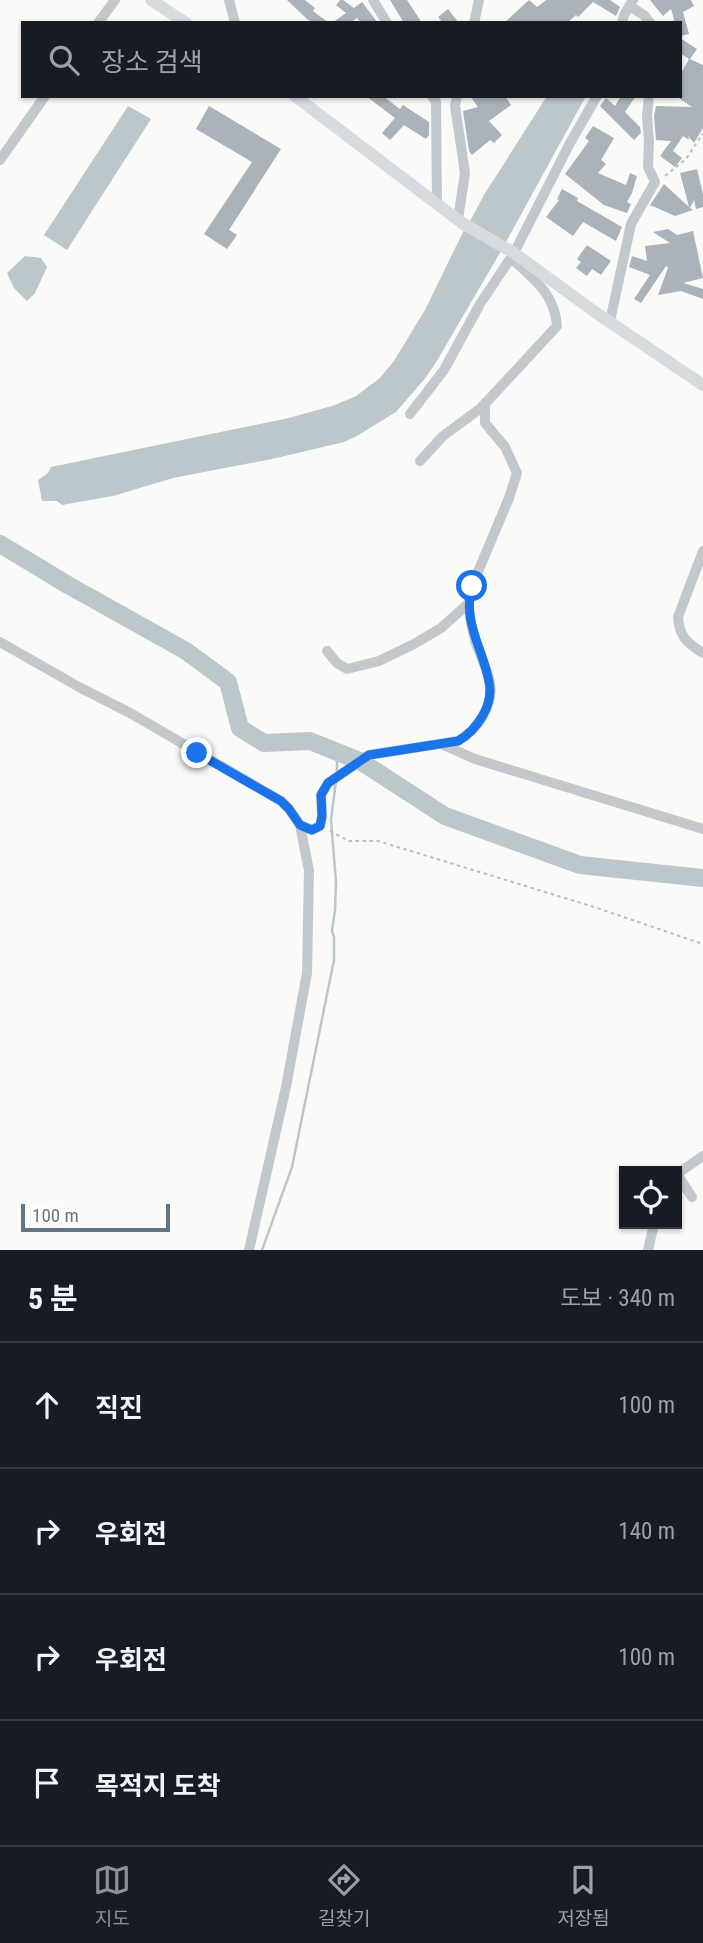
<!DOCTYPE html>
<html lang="ko">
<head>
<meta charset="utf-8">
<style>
	:root { --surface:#171b24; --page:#242831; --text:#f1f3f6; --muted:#9ea1a6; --line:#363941; --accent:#8c9099 }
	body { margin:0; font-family:"Roboto Condensed","Noto Sans KR",sans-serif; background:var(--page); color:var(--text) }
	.controls { position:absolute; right:21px; bottom:21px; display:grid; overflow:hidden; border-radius:0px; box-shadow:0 2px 5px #0004 }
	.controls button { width:63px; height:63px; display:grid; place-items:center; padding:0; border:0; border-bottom:2px solid var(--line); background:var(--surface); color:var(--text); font:35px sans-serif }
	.scale { position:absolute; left:21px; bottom:18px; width:149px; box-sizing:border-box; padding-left:7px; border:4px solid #657683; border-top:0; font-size:19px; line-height:24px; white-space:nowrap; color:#657683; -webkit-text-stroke:5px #fff; paint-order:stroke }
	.stop { position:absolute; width:21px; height:21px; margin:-16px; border:5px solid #1a73e8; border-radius:50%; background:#fff }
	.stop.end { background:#1a73e8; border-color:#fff; box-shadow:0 2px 7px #0008 }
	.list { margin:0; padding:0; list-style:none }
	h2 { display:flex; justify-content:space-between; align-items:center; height:91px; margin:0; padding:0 28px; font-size:30px }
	h2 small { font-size:23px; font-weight:400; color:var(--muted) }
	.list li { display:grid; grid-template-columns:46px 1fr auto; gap:21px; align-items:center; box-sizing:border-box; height:126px; padding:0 28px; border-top:2px solid var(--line) }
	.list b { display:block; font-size:26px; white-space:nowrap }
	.list em { font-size:23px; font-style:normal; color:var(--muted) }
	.icon { flex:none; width:38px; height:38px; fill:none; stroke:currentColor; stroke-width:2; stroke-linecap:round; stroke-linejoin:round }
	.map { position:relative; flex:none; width:703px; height:1250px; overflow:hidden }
	.search { position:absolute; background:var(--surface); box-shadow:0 2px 5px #0004; left:21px; right:21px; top:21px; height:77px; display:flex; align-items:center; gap:18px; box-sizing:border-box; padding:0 24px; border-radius:0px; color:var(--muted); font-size:26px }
	.sheet { height:595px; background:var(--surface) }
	nav { display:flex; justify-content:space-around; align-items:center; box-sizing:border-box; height:98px; border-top:2px solid var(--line); background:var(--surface); font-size:19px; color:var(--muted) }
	nav a { display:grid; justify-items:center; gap:4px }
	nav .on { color:var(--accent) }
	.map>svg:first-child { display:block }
	.water { fill:#bbc7cb }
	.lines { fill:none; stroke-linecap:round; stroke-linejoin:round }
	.stream { stroke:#bbc7cb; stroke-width:2.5 }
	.river { stroke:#bbc7cb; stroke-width:18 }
	.building { fill:#aab3b9 }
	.path { stroke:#bbbfc2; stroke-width:2; stroke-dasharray:3.5 3.5; stroke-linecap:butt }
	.minor { stroke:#c3c8cc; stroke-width:10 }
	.major { stroke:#d6dbdf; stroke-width:12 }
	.route { stroke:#1a73e8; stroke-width:9 }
</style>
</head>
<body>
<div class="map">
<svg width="703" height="1250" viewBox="0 0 703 1250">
	<rect width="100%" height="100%" fill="#fafaf8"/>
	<path class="water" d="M 547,96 L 586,96 L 506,242 L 470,221 L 484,195 Z
		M 128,106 L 151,119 L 67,250 L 44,235 Z
		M 464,230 L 501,251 L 438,359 L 427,376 L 396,412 L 355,437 L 344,442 L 272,459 L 173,478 L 113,496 L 62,505 L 57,501 L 42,501 L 38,480 L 48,473 L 51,467 L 289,418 L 335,405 L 356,396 L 380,378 L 394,361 L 425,310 Z
		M 25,256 L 41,258 L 47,267 L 35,293 L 27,301 L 14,288 L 7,273 Z"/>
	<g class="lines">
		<path class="stream" d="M 337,775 L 337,752
			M 262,1250 L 292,1167 L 334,960 L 334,937 L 332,931 L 335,910 L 336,882 L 331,820 L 336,781"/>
		<path class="river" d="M 0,544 L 68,585 L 186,651 L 228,682 L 240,728 L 264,743 L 310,741 L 360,761 L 445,816 L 580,865 L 703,878"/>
	</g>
	<path class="building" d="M 287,0 L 305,0 L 315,8 L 313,11 L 329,23 L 314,23 L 307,19 Z
		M 340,0 L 343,0 L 354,8 L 362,2 L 378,23 L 361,23 L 357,18 L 350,23 L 332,23 L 346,13 L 336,5 Z
		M 390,0 L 407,0 L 422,23 L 404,23 Z
		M 529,0 L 537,7 L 546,0 L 610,0 L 620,7 L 616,16 L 593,2 L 578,17 L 576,15 L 567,23 L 504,23 Z
		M 650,0 L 691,0 L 694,6 L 683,12 L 689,34 L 680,36 L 680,23 L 675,23 L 671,9 L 663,16 Z
		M 448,9 L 459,23 L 443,23 L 438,17 Z
		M 680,38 L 697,49 L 690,59 L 703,65 L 703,128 L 694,143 L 688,136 L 689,140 L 683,136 L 673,151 L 682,158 L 675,167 L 660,156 L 671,141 L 656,140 L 654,116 L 656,106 L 692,107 L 680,99 L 680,75 L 689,59 L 680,53 Z
		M 366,96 L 383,96 L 400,109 L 403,105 L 429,122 L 429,135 L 426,139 L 404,125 L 390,140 L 382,133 L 395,118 Z
		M 470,96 L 505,96 L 511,105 L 489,121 L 502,135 L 494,143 L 490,140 L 472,155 L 469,151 L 463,111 L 478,107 Z
		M 621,96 L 636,96 L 625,112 L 640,127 L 641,133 L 634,140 L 600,106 L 606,98 L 615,106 Z
		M 209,106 L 281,149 L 229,230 L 237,235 L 227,249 L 204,234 L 252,162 L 196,129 Z
		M 593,126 L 614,138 L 601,160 L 606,164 L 598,173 L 626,185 L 630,173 L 637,176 L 632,193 L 627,202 L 631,204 L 627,213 L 604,205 L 565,174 L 589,141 L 585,138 Z
		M 697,169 L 703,194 L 703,207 L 696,209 L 694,200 L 690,208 L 693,210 L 675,216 L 650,205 L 664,184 L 689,207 L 680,173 Z
		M 562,189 L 578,198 L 577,201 L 622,227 L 616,241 L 583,222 L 573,236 L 546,217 L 559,200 L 557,199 Z
		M 668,229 L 677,235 L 693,231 L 703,278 L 683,283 L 703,289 L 703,299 L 681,291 L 658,295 L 668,268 L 666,266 L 641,303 L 634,299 L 650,275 L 629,267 L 632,256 L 647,261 L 645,246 L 670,243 L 653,232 Z
		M 587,245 L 611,261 L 601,275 L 592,269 L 587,276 L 576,268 L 581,262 L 577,259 Z"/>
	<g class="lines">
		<path class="path" d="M 665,176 L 686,159 L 703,133
			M 330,831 L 349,841 L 378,841 L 591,906 L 703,944"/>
		<path class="minor" d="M 229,0 L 235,23
			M 373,0 L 387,23
			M 630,6 L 645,16 L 650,23
			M 98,23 L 115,0
			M 474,23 L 479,0
			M 622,23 L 624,15 L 633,0
			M 432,96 L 436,102 L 437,203
			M 457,96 L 455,106 L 465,173 L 458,219
			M 0,160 L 45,96
			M 610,321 L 631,224 L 655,182 L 648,167 L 649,141 L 647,116 L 649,96
			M 410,414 L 444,370 L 480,304 L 514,253 L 570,143 L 597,96
			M 420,461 L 443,436 L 481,408 L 557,326 C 555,294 533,278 511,258
			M 703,551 L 678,617 C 679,636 687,643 703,653
			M 0,642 L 79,687 L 132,714 L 281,801 L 289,809 L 300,825 L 309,871 L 307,973 L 286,1087 L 249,1250
			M 327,651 L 337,663 L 347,669 L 379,661 L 414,644 L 441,628 L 468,604 L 472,586 L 509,498 L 517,473 L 505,447 L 485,423 L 485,403
			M 441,744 L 475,759 L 703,829
			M 300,825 L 312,830 L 320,826 L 322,816 L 321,795 L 328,783 L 369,755 L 458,741 C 477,730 494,706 490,683 C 487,668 480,655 475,641 C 472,629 470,616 468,604
			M 692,1197 L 677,1174 L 703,1156
			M 648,1250 L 654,1224"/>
		<path class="major" d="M 151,0 L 186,23
			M 295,96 L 462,223 L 514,253 L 595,312 L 703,385"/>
	</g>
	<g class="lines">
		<path class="route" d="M 197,753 L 281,801 L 289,809 L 300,825 L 312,830 L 320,826 L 322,816 L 321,795 L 328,783 L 369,755 L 458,741 C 477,730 494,705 489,682 C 483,648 462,622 472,586"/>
	</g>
</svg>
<div class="controls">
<button><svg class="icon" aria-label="locate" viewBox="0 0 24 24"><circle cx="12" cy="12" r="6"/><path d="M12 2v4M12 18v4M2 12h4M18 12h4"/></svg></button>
</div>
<div class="scale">100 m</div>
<div class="stop" style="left:472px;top:586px"></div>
<div class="stop end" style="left:197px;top:753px"></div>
<div class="search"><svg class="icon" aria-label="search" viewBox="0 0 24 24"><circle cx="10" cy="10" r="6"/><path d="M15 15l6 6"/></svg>장소 검색</div>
</div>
<section class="sheet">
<h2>5 분<small>도보 · 340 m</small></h2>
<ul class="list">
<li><svg class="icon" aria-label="ahead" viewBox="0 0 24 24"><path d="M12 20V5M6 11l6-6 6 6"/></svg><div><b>직진</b></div><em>100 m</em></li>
<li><svg class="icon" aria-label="right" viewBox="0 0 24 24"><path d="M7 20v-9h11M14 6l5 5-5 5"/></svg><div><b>우회전</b></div><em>140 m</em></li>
<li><svg class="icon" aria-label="right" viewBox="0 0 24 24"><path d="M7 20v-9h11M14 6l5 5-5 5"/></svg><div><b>우회전</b></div><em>100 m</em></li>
<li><svg class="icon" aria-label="arrive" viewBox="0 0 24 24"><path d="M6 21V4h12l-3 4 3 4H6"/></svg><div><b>목적지 도착</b></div></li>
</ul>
</section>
<nav>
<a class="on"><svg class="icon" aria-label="map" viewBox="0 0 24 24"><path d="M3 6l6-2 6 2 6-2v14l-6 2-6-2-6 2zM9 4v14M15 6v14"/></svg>지도</a>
<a><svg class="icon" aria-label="directions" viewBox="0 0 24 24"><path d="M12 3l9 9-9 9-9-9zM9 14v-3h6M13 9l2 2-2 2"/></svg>길찾기</a>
<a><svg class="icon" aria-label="saved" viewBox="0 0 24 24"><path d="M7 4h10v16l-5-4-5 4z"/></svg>저장됨</a>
</nav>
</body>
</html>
